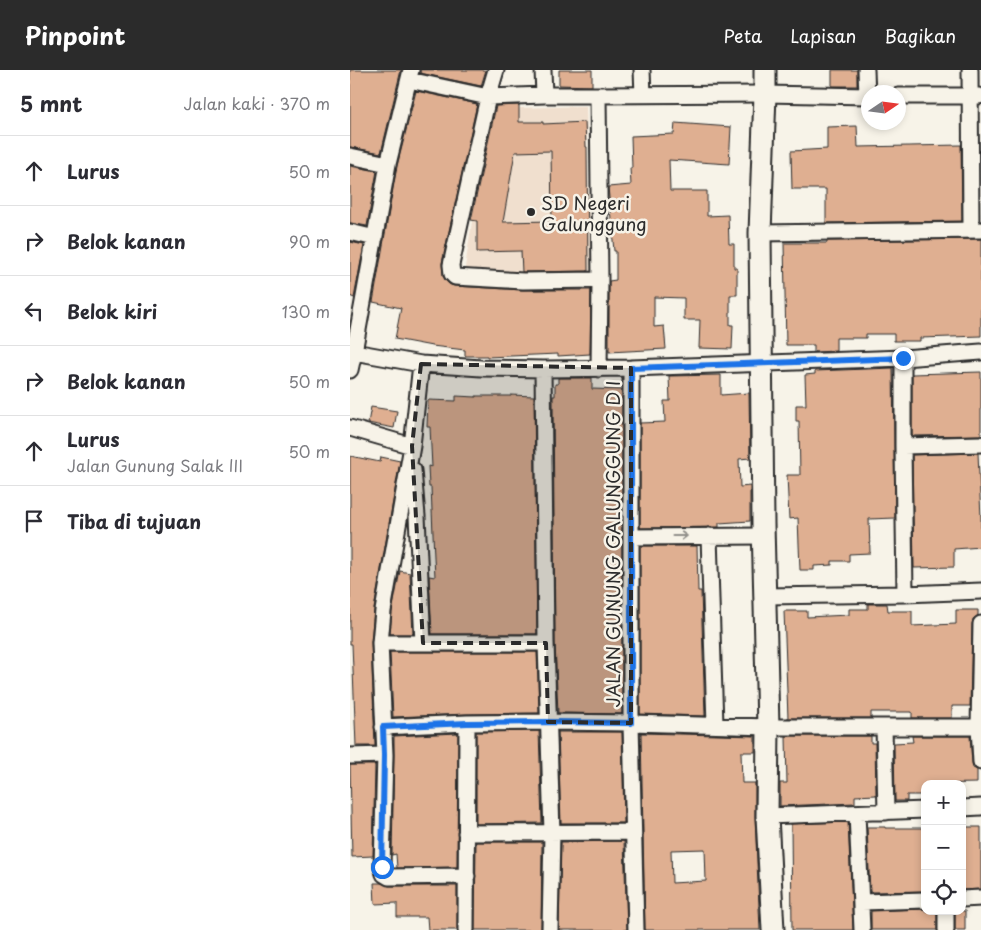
<!DOCTYPE html>
<html lang="id">
<head>
<meta charset="utf-8">
<style>
	:root { --surface:#fff; --page:#f7f7f7; --text:#2b2b33; --muted:#7c7c81; --line:#e1e1e2; --accent:#2b2b2b }
	body { margin:0; font-family:"Playpen Sans",sans-serif; background:var(--page); color:var(--text) }
	.controls { position:absolute; right:15px; bottom:15px; display:grid; overflow:hidden; border-radius:10px; box-shadow:0 2px 8px #0003 }
	.controls button { width:45px; height:45px; display:grid; place-items:center; padding:0; border:0; border-bottom:1px solid var(--line); background:var(--surface); color:var(--text); font:25px sans-serif }
	.compass { position:absolute; left:511px; top:15px; width:45px; height:45px; border-radius:50%; background:var(--surface); box-shadow:0 2px 8px #0003; rotate:77deg }
	.stop { position:absolute; width:15px; height:15px; margin:-11px; border:4px solid #1a73e8; border-radius:50%; background:#fff }
	.stop.end { background:#1a73e8; border-color:#fff; box-shadow:0 1px 5px #0008 }
	.list { margin:0; padding:0; list-style:none }
	h2 { display:flex; justify-content:space-between; align-items:center; height:65px; margin:0; padding:0 20px; font-size:21px }
	h2 small { font-size:16px; font-weight:400; color:var(--muted) }
	.list li { display:grid; grid-template-columns:32px 1fr auto; gap:15px; align-items:center; box-sizing:border-box; height:70px; padding:0 20px; border-top:1px solid var(--line) }
	.list b { display:block; font-size:19px; white-space:nowrap }
	.list p { margin:0; font-size:16px; white-space:nowrap; color:var(--muted) }
	.list em { font-size:16px; font-style:normal; color:var(--muted) }
	.icon { flex:none; width:28px; height:28px; fill:none; stroke:currentColor; stroke-width:2; stroke-linecap:round; stroke-linejoin:round }
	.map { position:relative; flex:none; width:631px; height:860px; overflow:hidden }
	header { display:flex; align-items:center; gap:30px; box-sizing:border-box; height:70px; padding:0 25px; background:var(--accent); color:#fff }
	header strong { font-size:24px }
	nav { display:flex; gap:28px; margin-inline-start:auto; font-size:18px }
	main { display:flex }
	aside { flex:1; background:var(--surface) }
	.map>svg:first-child { display:block }
	.built { fill:#f0dfce }
	.building { fill:#dfaf91; stroke:#2b2b2b; fill-rule:evenodd }
	.lines { fill:none; stroke-linecap:round; stroke-linejoin:round }
	.street-casing { stroke:#2b2b2b; stroke-width:19 }
	.secondary-casing { stroke:#2b2b2b; stroke-width:25 }
	.street { stroke:#f7f3e8; stroke-width:15 }
	.secondary { stroke:#f7f3e8; stroke-width:21 }
	.oneway { stroke:#918f8a }
	.route { stroke:#1a73e8; stroke-width:6 }
	.marked { fill:#2b2b2b; fill-opacity:0.2; stroke:#2b2b2b; stroke-width:4; stroke-dasharray:10 6; stroke-linejoin:round }
	.poi-dot { fill:#2b2b2b; stroke:#f7f3e8; stroke-width:2 }
	.labels { text-anchor:middle; dominant-baseline:central; stroke-width:5; stroke-linejoin:round; paint-order:stroke }
	.poi-label { font-size:18px; fill:#2b2b2b; stroke:#f7f3e8; text-anchor:start }
	.street-label { font-size:18px; fill:#2b2b2b; stroke:#f7f3e8 }
</style>
</head>
<body>
<header>
<strong>Pinpoint</strong>
<nav><a>Peta</a><a>Lapisan</a><a>Bagikan</a></nav>
</header>
<main>
<aside>
<h2>5 mnt<small>Jalan kaki · 370 m</small></h2>
<ul class="list">
<li><svg class="icon" aria-label="ahead" viewBox="0 0 24 24"><path d="M12 20V5M6 11l6-6 6 6"/></svg><div><b>Lurus</b></div><em>50 m</em></li>
<li><svg class="icon" aria-label="right" viewBox="0 0 24 24"><path d="M7 20v-9h11M14 6l5 5-5 5"/></svg><div><b>Belok kanan</b></div><em>90 m</em></li>
<li><svg class="icon" aria-label="left" viewBox="0 0 24 24"><path d="M17 20v-9H6M10 6l-5 5 5 5"/></svg><div><b>Belok kiri</b></div><em>130 m</em></li>
<li><svg class="icon" aria-label="right" viewBox="0 0 24 24"><path d="M7 20v-9h11M14 6l5 5-5 5"/></svg><div><b>Belok kanan</b></div><em>50 m</em></li>
<li><svg class="icon" aria-label="ahead" viewBox="0 0 24 24"><path d="M12 20V5M6 11l6-6 6 6"/></svg><div><b>Lurus</b><p>Jalan Gunung Salak III</p></div><em>50 m</em></li>
<li><svg class="icon" aria-label="arrive" viewBox="0 0 24 24"><path d="M6 21V4h12l-3 4 3 4H6"/></svg><div><b>Tiba di tujuan</b></div></li>
</ul>
</aside>
<div class="map">
<svg width="631" height="860" viewBox="0 0 631 860">
	<rect width="100%" height="100%" fill="#f7f3e8"/>
	<filter id="ink" filterUnits="userSpaceOnUse"><feTurbulence type="fractalNoise" baseFrequency=".02" numOctaves="2"/><feDisplacementMap in="SourceGraphic" scale="10" xChannelSelector="R" yChannelSelector="G"/><feConvolveMatrix kernelMatrix="1 2 1 2 8 2 1 2 1" color-interpolation-filters="sRGB"/></filter>
	<g filter="url(#ink)">
		<path class="built" d="M 236,36 L 241,204 L 114,204 L 133,80 L 137,80 L 144,37 L 151,37 L 152,40 L 169,40 L 170,38 Z"/>
		<path class="building" d="M 0,0 L 51,0 L 31,83 L 0,77 Z
			M 70,0 L 136,0 L 131,16 L 70,3 Z
			M 209,0 L 242,0 L 242,16 L 209,15 Z
			M 482,0 L 507,0 L 507,16 L 482,16 Z
			M 66,21 L 127,34 L 92,193 L 93,205 L 95,210 L 99,214 L 104,216 L 172,220 L 241,220 L 240,284 L 208,286 L 208,284 L 137,287 L 137,286 L 115,286 L 115,280 L 82,276 L 45,269 L 51,238 L 23,232 L 47,96 Z
			M 169,35 L 169,52 L 193,52 L 193,54 L 235,52 L 236,77 L 237,77 L 238,201 L 172,202 L 171,181 L 127,182 L 127,151 L 121,150 L 146,36 ZM 201,81 L 202,151 L 153,152 L 165,82 Z
			M 325,53 L 381,57 L 379,94 L 319,90 L 320,121 L 357,121 L 357,146 L 378,145 L 379,174 L 384,174 L 384,198 L 387,198 L 387,225 L 380,225 L 380,255 L 383,255 L 382,279 L 349,278 L 350,250 L 334,250 L 334,228 L 304,227 L 304,257 L 314,256 L 316,279 L 259,282 L 259,211 L 266,210 L 266,181 L 264,181 L 258,117 L 281,115 L 280,98 L 282,98 L 281,66 L 324,64 Z
			M 507,56 L 508,77 L 611,75 L 612,151 L 476,153 L 476,119 L 442,119 L 441,81 L 477,79 L 477,57 Z
			M 0,96 L 27,101 L 17,156 L 0,153 Z
			M 631,169 L 631,266 L 570,268 L 570,271 L 544,271 L 544,264 L 516,264 L 516,268 L 486,268 L 486,281 L 464,282 L 464,275 L 436,275 L 434,173 L 477,173 L 477,171 Z
			M 0,172 L 14,175 L 4,228 L 0,226 Z
			M 543,298 L 545,448 L 519,449 L 520,483 L 499,484 L 499,491 L 482,491 L 482,495 L 464,496 L 464,500 L 450,500 L 448,448 L 439,449 L 437,405 L 450,405 L 449,351 L 446,351 L 446,335 L 456,335 L 455,305 L 465,304 L 465,301 Z
			M 631,302 L 631,365 L 562,366 L 562,304 Z
			M 371,305 L 371,325 L 399,323 L 400,388 L 389,389 L 390,417 L 400,416 L 400,451 L 369,453 L 369,457 L 290,458 L 290,353 L 315,352 L 314,331 L 320,331 L 319,306 Z
			M 208,308 L 242,308 L 242,319 L 272,320 L 272,644 L 208,643 L 205,573 L 203,326 L 205,326 L 205,314 L 208,314 Z
			M 161,325 L 184,326 L 187,564 L 82,564 L 79,506 L 85,507 L 84,487 L 81,417 L 79,417 L 78,396 L 82,397 L 80,357 L 77,357 L 78,330 L 106,331 L 106,326 L 126,327 L 126,326 L 161,326 Z
			M 21,337 L 47,341 L 44,358 L 18,353 Z
			M 628,383 L 631,448 L 631,477 L 604,479 L 604,497 L 564,498 L 562,385 Z
			M 0,386 L 30,392 L 31,387 L 50,391 L 24,539 L 21,572 L 25,676 L 6,676 L 2,574 L 0,574 Z
			M 290,476 L 347,476 L 348,521 L 351,521 L 355,646 L 290,644 Z
			M 50,501 L 60,503 L 63,564 L 40,564 L 42,542 Z
			M 518,534 L 537,534 L 538,541 L 562,541 L 562,556 L 606,554 L 606,540 L 628,540 L 628,545 L 623,549 L 622,554 L 620,636 L 602,636 L 602,648 L 562,648 L 562,642 L 521,642 L 521,648 L 438,648 L 434,541 L 457,541 L 457,547 L 499,545 L 499,539 L 518,539 Z
			M 40,582 L 187,582 L 189,643 L 117,644 L 43,647 Z
			M 189,661 L 192,753 L 126,754 L 126,662 Z
			M 208,662 L 272,662 L 274,753 L 211,753 Z
			M 108,663 L 107,797 L 47,798 L 46,784 L 42,785 L 44,685 L 44,666 Z
			M 291,663 L 405,666 L 405,682 L 391,682 L 392,713 L 405,713 L 405,747 L 410,860 L 295,860 ZM 355,779 L 356,811 L 322,813 L 321,780 Z
			M 436,666 L 521,666 L 521,673 L 525,673 L 526,725 L 505,726 L 505,733 L 430,736 L 430,713 L 437,713 Z
			M 562,666 L 620,666 L 622,693 L 623,698 L 627,700 L 627,713 L 575,714 L 575,725 L 557,725 L 557,731 L 545,731 L 544,673 L 563,672 Z
			M 0,695 L 25,695 L 23,786 L 2,787 Z
			M 498,752 L 503,860 L 442,860 L 441,754 Z
			M 517,757 L 535,757 L 535,758 L 575,758 L 575,821 L 520,822 Z
			M 612,757 L 631,757 L 631,819 L 612,820 Z
			M 274,771 L 277,860 L 209,860 L 211,772 Z
			M 126,772 L 192,772 L 191,860 L 125,860 Z
			M 24,813 L 31,813 L 39,816 L 107,816 L 107,860 L 78,860 L 77,847 L 47,847 L 47,833 L 25,834 Z
			M 575,839 L 575,841 L 587,841 L 587,860 L 521,860 L 521,841 Z
			M 605,841 L 615,841 L 615,860 L 605,860 Z"/>
		<g class="lines">
			<g class="street-casing">
				<path id="street" d="M 146,0 L 138,27 L 101,195 L 102,204 L 105,207 L 173,211 L 250,210
					M 193,0 L 194,25
					M 292,0 L 293,25
					M 516,0 L 517,26
					M 620,0 L 621,159
					M 59,10 L 138,27 L 194,25 L 248,25
					M 548,26 L 629,26
					M 0,86 L 38,94
					M 0,162 L 25,168
					M 410,163 L 631,160
					M 4,282 L 71,294 L 131,298 L 193,299 L 281,298 L 553,288 L 631,282
					M 553,288 L 553,376 L 555,524
					M 71,294 L 62,376 L 33,541 L 30,573 L 35,685 L 32,797 L 34,804 L 39,807 L 117,806
					M 281,298 L 281,653 L 286,860
					M 193,299 L 196,573
					M 249,299 L 250,210 L 248,25 L 415,24 L 518,26
					M 0,300 L 4,282 L 38,94 L 61,0
					M 0,358 L 62,376
					M 553,376 L 631,374
					M 63,400 L 67,446 L 73,573
					M 359,466 L 365,655
					M 281,467 L 413,466
					M 415,526 L 555,524 L 631,521
					M 631,554 L 629,657 L 631,692
					M 30,573 L 196,573 L 202,763 L 200,860
					M 33,657 L 117,653 L 198,652 L 281,653 L 418,657 L 629,657
					M 534,657 L 536,742
					M 0,686 L 35,685
					M 612,738 L 631,737
					M 507,743 L 512,860
					M 417,746 L 575,740
					M 116,763 L 283,762
					M 612,829 L 631,828
					M 512,832 L 575,830
					M 116,860 L 117,653
					M 596,860 L 596,841"/>
			</g>
			<g class="secondary-casing">
				<path id="secondary" d="M 415,0 L 415,24 L 410,163 L 413,454 L 418,657 L 417,746 L 423,860"/>
			</g>
			<use href="#street" class="street"/>
			<use href="#secondary" class="secondary"/>
		</g>
		<defs><path id="oneway-shaft" d="M-6 0H5M1.5-3L5.5 0L1.5 3" fill="none" stroke-width="1.6" stroke-linecap="round" stroke-linejoin="round" transform="scale(1.25)"/></defs>
		<use class="oneway" href="#oneway-shaft" transform="translate(330 466)"/>
	</g>
	<g class="lines" filter="url(#ink)">
		<path class="route" d="M 32,797 L 34,685 L 33,657 L 117,653 L 198,652 L 281,653 L 281,298 L 553,288"/>
	</g>
	<path class="marked" d="M 71,294 L 281,298 L 281,653 L 198,652 L 196,573 L 73,573 L 62,376 Z"/>
	<circle class="poi-dot" cx="181" cy="142" r="5"/>
	<g class="labels">
		<g class="poi-label">
			<text x="191" y="132">SD Negeri<tspan x="191" dy="21">Galunggung</tspan></text>
		</g>
		<g class="street-label">
			<text transform="translate(262 474) rotate(-90)">JALAN GUNUNG GALUNGGUNG D I</text>
		</g>
	</g>
</svg>
<div class="controls">
<button>+</button>
<button>−</button>
<button><svg class="icon" aria-label="locate" viewBox="0 0 24 24"><circle cx="12" cy="12" r="6"/><path d="M12 2v4M12 18v4M2 12h4M18 12h4"/></svg></button>
</div>
<svg class="compass" viewBox="-18 -18 36 36"><path d="M0-13l5 13h-10z" fill="#e53935"/><path d="M0 13l5-13h-10z" fill="#7c7c81"/></svg>
<div class="stop" style="left:32px;top:797px"></div>
<div class="stop end" style="left:553px;top:288px"></div>
</div>
</main>
</body>
</html>
